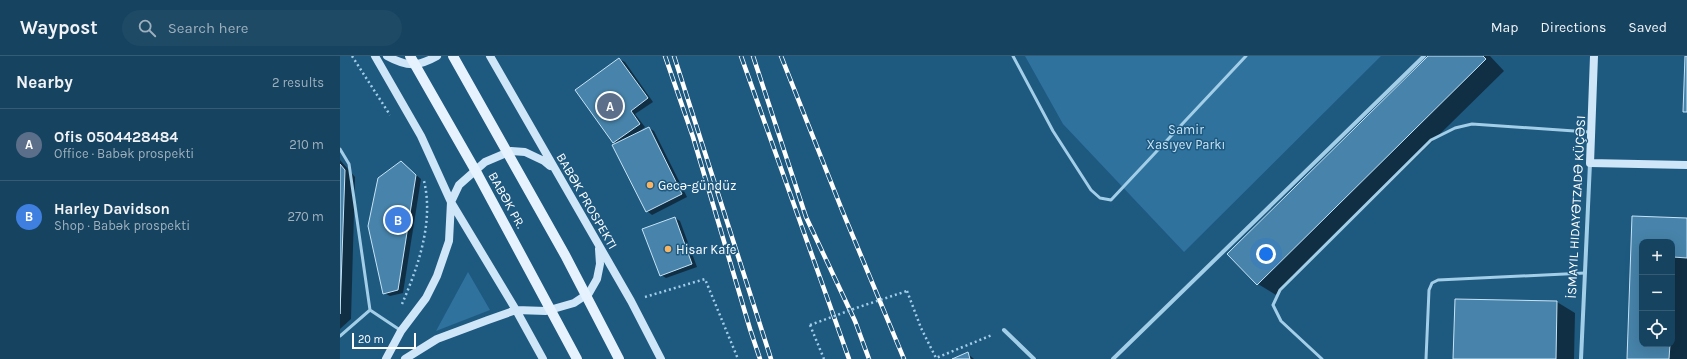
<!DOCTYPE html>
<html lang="en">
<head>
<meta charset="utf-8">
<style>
	:root { --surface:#164360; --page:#1f4a66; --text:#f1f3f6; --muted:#9eb0bd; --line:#355c75; --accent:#8c9099 }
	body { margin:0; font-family:Karla,sans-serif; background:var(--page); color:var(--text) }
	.controls { position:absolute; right:12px; bottom:12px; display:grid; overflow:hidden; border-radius:8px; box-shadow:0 4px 16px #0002 }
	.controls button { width:36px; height:36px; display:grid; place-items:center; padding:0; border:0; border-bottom:1px solid var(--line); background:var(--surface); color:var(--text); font:20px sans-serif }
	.scale { position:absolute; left:12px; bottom:10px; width:64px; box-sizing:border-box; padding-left:4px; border:2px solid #fff; border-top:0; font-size:11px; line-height:14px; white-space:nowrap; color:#fff; -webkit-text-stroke:3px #1e5980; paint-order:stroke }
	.you { position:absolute; left:926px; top:198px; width:14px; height:14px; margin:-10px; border:3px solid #fff; border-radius:50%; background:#1a73e8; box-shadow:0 0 0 6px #1a73e833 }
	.badge { display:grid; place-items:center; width:26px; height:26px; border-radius:50%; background:var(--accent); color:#fff; font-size:13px; font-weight:700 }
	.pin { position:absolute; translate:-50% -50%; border:2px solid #fff; box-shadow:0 1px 4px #0006 }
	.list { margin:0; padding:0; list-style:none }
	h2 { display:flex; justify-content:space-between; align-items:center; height:52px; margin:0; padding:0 16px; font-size:17px }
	h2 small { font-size:13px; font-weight:400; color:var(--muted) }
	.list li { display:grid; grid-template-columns:26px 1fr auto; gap:12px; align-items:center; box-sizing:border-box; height:72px; padding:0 16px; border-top:1px solid var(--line) }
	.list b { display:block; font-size:15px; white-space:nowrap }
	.list p { margin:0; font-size:13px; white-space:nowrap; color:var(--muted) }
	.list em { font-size:13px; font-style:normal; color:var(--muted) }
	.icon { flex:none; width:22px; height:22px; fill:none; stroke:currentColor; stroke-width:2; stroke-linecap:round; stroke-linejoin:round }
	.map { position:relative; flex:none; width:1347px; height:303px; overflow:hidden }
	header { display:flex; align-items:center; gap:24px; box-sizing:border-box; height:56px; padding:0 20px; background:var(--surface); border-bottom:1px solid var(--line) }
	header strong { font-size:19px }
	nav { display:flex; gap:22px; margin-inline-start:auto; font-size:14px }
	.search { width:280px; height:36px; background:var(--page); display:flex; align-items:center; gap:10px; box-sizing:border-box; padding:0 14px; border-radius:22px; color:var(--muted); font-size:15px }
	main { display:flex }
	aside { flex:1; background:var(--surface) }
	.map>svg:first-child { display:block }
	.green { fill:#2e729d }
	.shadow { fill:#0007; fill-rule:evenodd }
	.building { fill:#4783aa; stroke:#c7e4f6 }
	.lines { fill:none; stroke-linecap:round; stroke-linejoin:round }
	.path { stroke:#a3cee8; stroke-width:2.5; stroke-dasharray:2 3; stroke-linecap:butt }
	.lane { stroke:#a3cee8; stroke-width:3 }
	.street { stroke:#a3cee8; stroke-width:4 }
	.secondary { stroke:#cee6f7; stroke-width:8 }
	.rail-casing { stroke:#fff; stroke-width:4.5 }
	.rail { stroke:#1e5980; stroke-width:3; stroke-dasharray:9; stroke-linecap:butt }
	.path-bridge { stroke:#a3cee8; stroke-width:2.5; stroke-dasharray:2 3; stroke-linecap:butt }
	.primary-bridge { stroke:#e6f3fe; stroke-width:10 }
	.poi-dot { fill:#f7b463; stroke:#1e5980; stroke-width:1.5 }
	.labels { text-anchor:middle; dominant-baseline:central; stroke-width:3; stroke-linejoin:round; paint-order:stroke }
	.park-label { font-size:13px; fill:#c7e4f6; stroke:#1e5980 }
	.poi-label { font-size:13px; fill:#fff; stroke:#1e5980; text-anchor:start }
	.street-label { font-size:13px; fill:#fff; stroke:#1e5980 }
</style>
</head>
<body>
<header>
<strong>Waypost</strong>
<div class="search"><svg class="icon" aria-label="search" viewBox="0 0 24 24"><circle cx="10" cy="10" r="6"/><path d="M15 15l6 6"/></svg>Search here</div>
<nav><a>Map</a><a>Directions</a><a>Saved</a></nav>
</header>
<main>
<aside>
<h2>Nearby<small>2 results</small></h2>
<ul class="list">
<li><span class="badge" style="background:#5c6f8a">A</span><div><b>Ofis 0504428484</b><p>Office · Babək prospekti</p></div><em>210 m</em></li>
<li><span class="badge" style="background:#3f7fe0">B</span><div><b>Harley Davidson</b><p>Shop · Babək prospekti</p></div><em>270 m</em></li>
</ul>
</aside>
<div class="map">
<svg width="1347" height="303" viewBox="0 0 1347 303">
	<rect width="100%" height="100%" fill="#1e5980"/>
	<path class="green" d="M 685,0 L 1041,0 L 844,196 L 723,68 Z
		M 128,216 L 150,254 L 96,275 Z"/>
	<path class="shadow" d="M 1090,0 L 1150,0 L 1164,15 L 936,239 L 918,228 L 889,198 Z
		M 279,3 L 285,6 L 313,46 L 295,58 L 305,71 L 300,75 L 309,72 L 314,75 L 347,141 L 312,159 L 307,155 L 276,88 L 236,34 Z
		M 0,104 L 15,121 L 11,263 L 0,273 Z
		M 61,106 L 81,123 L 63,237 L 50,240 L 44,237 Z
		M 1293,161 L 1347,163 L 1347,303 L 1288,303 ZM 1302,186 L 1332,186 L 1332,288 L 1302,288 Z
		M 335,162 L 340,165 L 357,211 L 326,222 L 321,219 Z
		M 1217,246 L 1235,257 L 1234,303 L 1114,303 Z
		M 627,297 L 634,303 L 614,303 Z"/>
	<path class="building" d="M 1088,0 L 1143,0 L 1146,3 L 917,229 L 887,198 Z
		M 1345,0 L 1347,0 L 1347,56 L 1343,56 Z
		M 279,2 L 308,42 L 291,55 L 300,68 L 273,87 L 235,34 Z
		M 309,71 L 342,138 L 306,156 L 272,89 Z
		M 61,105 L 76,119 L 58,234 L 43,238 L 28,170 L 38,122 Z
		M 0,108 L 5,114 L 0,258 Z
		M 1292,160 L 1347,162 L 1347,202 L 1333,201 L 1332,237 L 1332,186 L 1302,186 L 1302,288 L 1330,288 L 1329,303 L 1287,303 Z
		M 335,161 L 352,208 L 320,220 L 302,173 Z
		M 1115,243 L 1217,245 L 1216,303 L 1113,303 Z
		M 628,296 L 630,303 L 612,303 Z"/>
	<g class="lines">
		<path class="path" d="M 12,0 L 50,59
			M 567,235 L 581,272 L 596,302 L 652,279
			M 305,241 L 365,223 L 398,303
			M 62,248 C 78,211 94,166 84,125
			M 470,269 L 484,303"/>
		<path class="lane" d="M 673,0 L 713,75 L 751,134 L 760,142 L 771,144 L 906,0
			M 0,93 L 9,108 L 30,254 L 60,274
			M 0,280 L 30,254
			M 982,303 L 941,265 L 933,249 L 940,234 L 1091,84 L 1115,72 L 1132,68 L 1249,76
			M 1086,303 L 1089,234 L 1092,227 L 1098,224 L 1245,217"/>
		<path class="street" d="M 664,274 L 694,303
			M 773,303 L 1084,0
			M 1241,303 L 1250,107"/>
		<path class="secondary" d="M 35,0 L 81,80 L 111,146 L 176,254 L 203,303
			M 47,0 C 67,11 78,11 97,0
			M 150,0 L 291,245 L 321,303
			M 1254,0 L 1250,107 L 1347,109
			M 46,303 L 61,275 L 86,242 L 97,220 L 109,185 L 111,146 L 119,129 L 145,106 L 171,95 L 185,96 L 204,105 L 210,110
			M 65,303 L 97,283 L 148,264 L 176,254 L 206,255 L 234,247 L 249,237 L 257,223 L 260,208 L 259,193"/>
		<g class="rail-casing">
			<path id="rail" d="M 325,0 L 353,81 L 410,273 L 420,303
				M 334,0 L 431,303
				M 401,0 L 509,303
				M 413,0 L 466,161 L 515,265 L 529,303
				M 441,0 L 502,154 L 564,303"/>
		</g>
		<use href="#rail" class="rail"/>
		<path class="path-bridge" d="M 470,269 L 519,251 L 567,235"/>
		<path class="primary-bridge" d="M 70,0 L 138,119 L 237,303
			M 113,0 L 225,199 L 279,303"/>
	</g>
	<g class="poi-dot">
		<circle cx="310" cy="129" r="4"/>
		<circle cx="328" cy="193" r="4"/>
	</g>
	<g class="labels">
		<g class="park-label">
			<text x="846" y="73">Samir<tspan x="846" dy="15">Xasıyev Parkı</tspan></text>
		</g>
		<g class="poi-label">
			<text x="318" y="129">Gecə-gündüz</text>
			<text x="336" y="193">Hisar Kafe</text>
		</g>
		<g class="street-label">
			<text transform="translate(167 144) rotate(61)">BABƏK PR.</text>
			<text transform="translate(247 145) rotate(60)">BABƏK PROSPEKTI</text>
			<text transform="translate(1236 151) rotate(-87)">İSMAYIL HIDAYƏTZADƏ KÜÇƏSI</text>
		</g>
	</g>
</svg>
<div class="controls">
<button>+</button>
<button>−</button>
<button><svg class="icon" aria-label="locate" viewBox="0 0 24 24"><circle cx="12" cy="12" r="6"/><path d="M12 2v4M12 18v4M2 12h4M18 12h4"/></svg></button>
</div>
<div class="scale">20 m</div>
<div class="you"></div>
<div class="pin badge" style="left:270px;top:50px;background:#5c6f8a">A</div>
<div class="pin badge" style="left:58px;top:164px;background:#3f7fe0">B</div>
</div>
</main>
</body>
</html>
